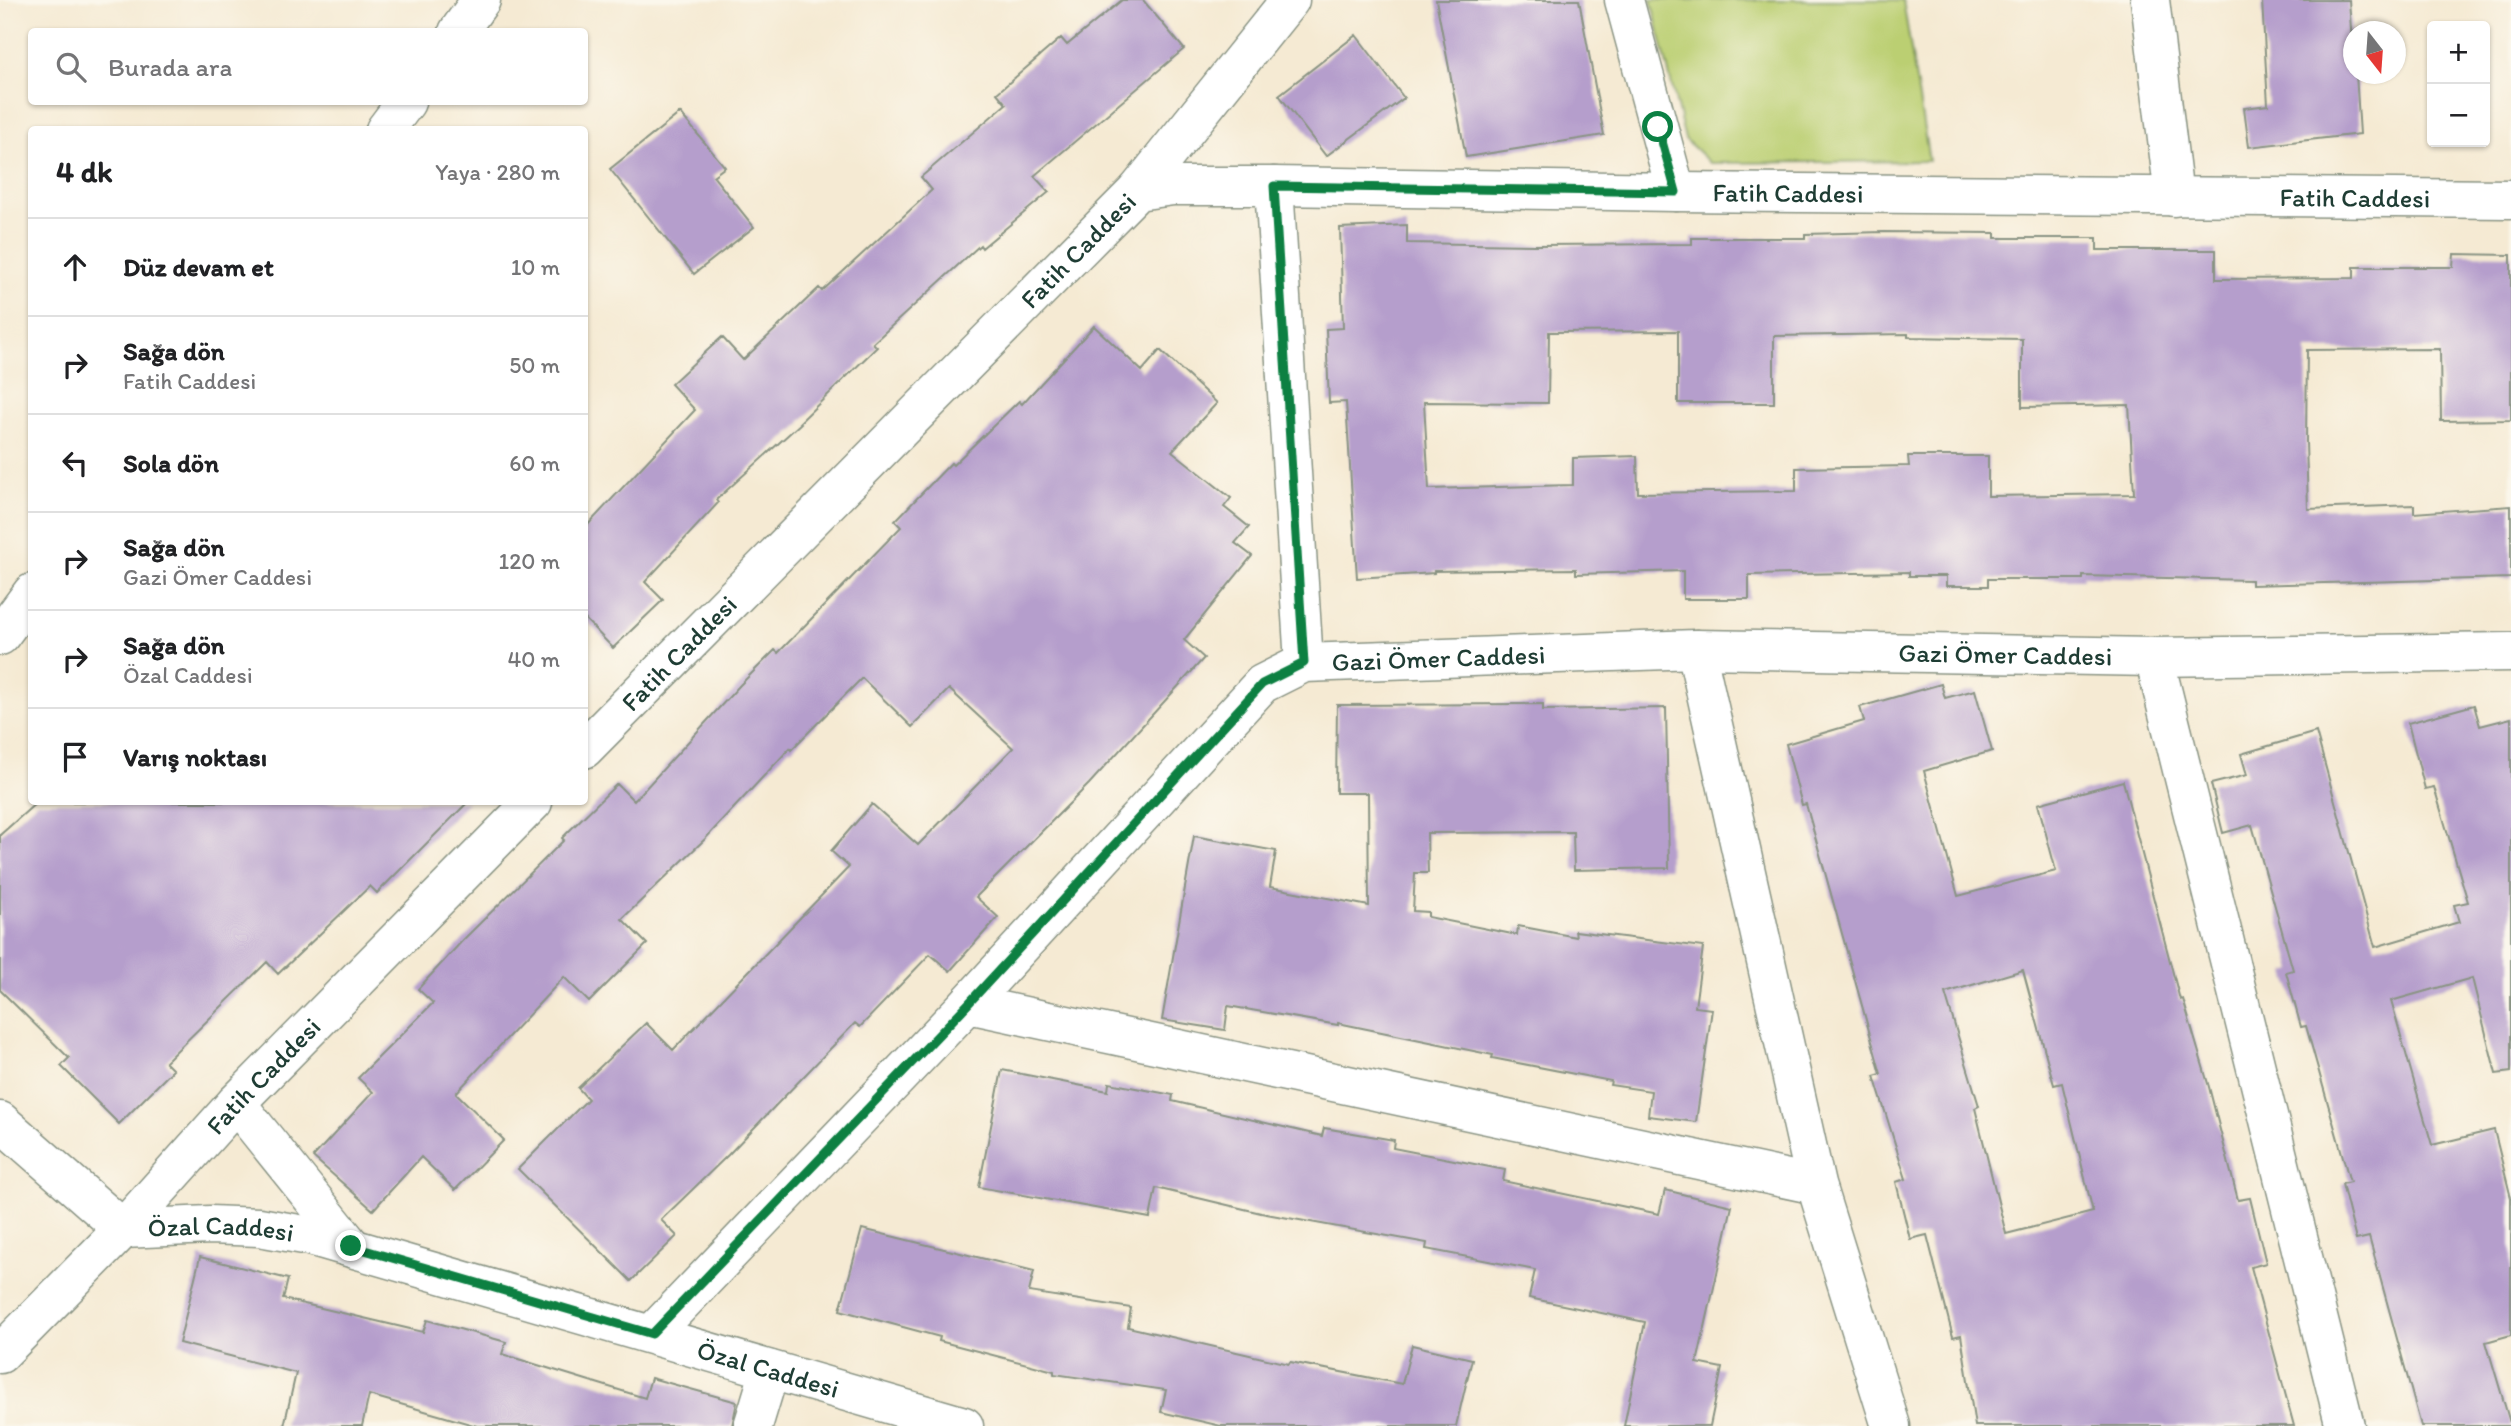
<!DOCTYPE html>
<html lang="tr">
<head>
<meta charset="utf-8">
<style>
	:root { --surface:#fff; --page:#f6f6f6; --text:#202124; --muted:#757577; --line:#e0e0e0 }
	body { margin:0; font-family:Itim,sans-serif; background:var(--page); color:var(--text) }
	.controls { position:absolute; right:21px; top:21px; display:grid; overflow:hidden; border-radius:7px; box-shadow:0 2px 5px #0004 }
	.controls button { width:63px; height:63px; display:grid; place-items:center; padding:0; border:0; border-bottom:2px solid var(--line); background:var(--surface); color:var(--text); font:35px sans-serif }
	.compass { position:absolute; left:2343px; top:21px; width:63px; height:63px; border-radius:50%; background:var(--surface); box-shadow:0 2px 5px #0004; rotate:163deg }
	.stop { position:absolute; width:21px; height:21px; margin:-16px; border:5px solid #0b8043; border-radius:50%; background:#fff }
	.stop.end { background:#0b8043; border-color:#fff; box-shadow:0 2px 7px #0008 }
	.list { margin:0; padding:0; list-style:none }
	h2 { display:flex; justify-content:space-between; align-items:center; height:91px; margin:0; padding:0 28px; font-size:30px }
	h2 small { font-size:23px; font-weight:400; color:var(--muted) }
	.list li { display:grid; grid-template-columns:46px 1fr auto; gap:21px; align-items:center; box-sizing:border-box; height:98px; padding:0 28px; border-top:2px solid var(--line) }
	.list b { display:block; font-size:26px; white-space:nowrap }
	.list p { margin:0; font-size:23px; white-space:nowrap; color:var(--muted) }
	.list em { font-size:23px; font-style:normal; color:var(--muted) }
	.icon { flex:none; width:38px; height:38px; fill:none; stroke:currentColor; stroke-width:2; stroke-linecap:round; stroke-linejoin:round }
	.map { position:relative; flex:none; width:2511px; height:1426px; overflow:hidden }
	.search { position:absolute; background:var(--surface); box-shadow:0 2px 5px #0004; left:28px; top:28px; width:560px; height:77px; display:flex; align-items:center; gap:18px; box-sizing:border-box; padding:0 24px; border-radius:7px; color:var(--muted); font-size:26px }
	.panel { position:absolute; background:var(--surface); box-shadow:0 2px 5px #0004; left:28px; top:126px; width:560px; height:679px; border-radius:7px }
	.map>svg:first-child { display:block }
	.green { fill:#bbcf72; stroke:#6d8653; stroke-width:2 }
	.building { fill:#b59ecc; fill-rule:evenodd }
	.lines { fill:none; stroke-linecap:round; stroke-linejoin:round }
	.street-casing { stroke:#8a9484; stroke-width:41 }
	.secondary-casing { stroke:#8a9484; stroke-width:41 }
	.street { stroke:#fff; stroke-width:38 }
	.secondary { stroke:#fff; stroke-width:38 }
	.route { stroke:#0b8043; stroke-width:9 }
	.labels { text-anchor:middle; dominant-baseline:central; stroke-width:5; stroke-linejoin:round; paint-order:stroke }
	.street-label { font-size:26px; fill:#1f3d34; stroke:#fbf7ec }
</style>
</head>
<body>
<div class="map">
<svg width="2511" height="1426" viewBox="0 0 2511 1426">
	<rect width="100%" height="100%" fill="#fbf7ec"/>
	<filter id="ink" filterUnits="userSpaceOnUse"><feTurbulence type="fractalNoise" baseFrequency=".0143" numOctaves="2"/><feDisplacementMap in="SourceGraphic" scale="14" xChannelSelector="R" yChannelSelector="G"/><feConvolveMatrix kernelMatrix="1 2 1 2 8 2 1 2 1" color-interpolation-filters="sRGB"/></filter>
	<filter id="wash" filterUnits="userSpaceOnUse"><feTurbulence type="fractalNoise" baseFrequency=".00686" numOctaves="4" result="noise"/><feDisplacementMap in="SourceGraphic" scale="28" xChannelSelector="R" yChannelSelector="G"/><feGaussianBlur stdDeviation="1.57" result="paint"/><feColorMatrix in="noise" values="0 0 0 0 0 0 0 0 0 0 0 0 0 0 0 0 0 1.4 0 .05"/><feComposite in="paint" operator="in"/></filter>
	<g filter="url(#wash)">
		<rect width="100%" height="100%" fill="#f5ead3"/>
		<path class="green" d="M 1651,0 L 1903,0 L 1929,161 L 1710,163 L 1685,139 Z"/>
		<g id="blocks">
			<path class="building" d="M 1122,0 L 1143,0 L 1184,49 L 1034,176 L 1049,192 L 982,248 L 980,245 L 873,343 L 877,347 L 800,422 L 801,423 L 716,500 L 718,503 L 645,582 L 663,600 L 613,648 L 584,618 L 584,529 L 695,410 L 671,384 L 722,337 L 743,360 L 819,288 L 822,291 L 932,190 L 921,177 L 1006,104 L 997,93 L 1061,38 L 1067,45 Z
				M 1436,0 L 1579,0 L 1604,135 L 1466,157 Z
				M 2262,0 L 2349,0 L 2354,74 L 2356,74 L 2360,134 L 2249,147 L 2244,108 L 2268,105 Z
				M 1356,35 L 1404,98 L 1326,156 L 1279,95 Z
				M 680,113 L 725,167 L 713,176 L 754,227 L 694,274 L 610,169 Z
				M 1407,225 L 1407,243 L 1535,245 L 1692,244 L 1692,238 L 1805,238 L 1805,234 L 1884,232 L 1995,233 L 1995,238 L 2097,238 L 2097,250 L 2216,250 L 2216,279 L 2354,278 L 2354,267 L 2453,267 L 2454,254 L 2511,255 L 2511,420 L 2441,421 L 2440,349 L 2307,350 L 2306,442 L 2308,509 L 2414,505 L 2414,513 L 2511,506 L 2511,578 L 2251,585 L 2251,580 L 2083,576 L 2083,579 L 1988,579 L 1988,586 L 1946,586 L 1946,576 L 1909,576 L 1909,572 L 1749,575 L 1749,599 L 1683,599 L 1683,571 L 1576,574 L 1576,569 L 1434,571 L 1434,573 L 1357,578 L 1346,402 L 1329,403 L 1326,329 L 1343,328 L 1340,228 ZM 1678,331 L 1678,403 L 1774,403 L 1774,336 L 1908,334 L 1908,337 L 2022,339 L 2022,407 L 2129,405 L 2134,494 L 1988,496 L 1988,456 L 1908,456 L 1909,466 L 1796,468 L 1796,491 L 1638,493 L 1637,456 L 1573,458 L 1573,485 L 1429,489 L 1424,402 L 1548,403 L 1549,332 Z
				M 1094,326 L 1142,371 L 1160,350 L 1217,403 L 1172,451 L 1231,498 L 1224,507 L 1249,527 L 1235,543 L 1252,556 L 1184,640 L 1204,658 L 1089,784 L 976,897 L 998,917 L 950,971 L 930,954 L 860,1027 L 855,1023 L 728,1155 L 661,1220 L 677,1236 L 631,1281 L 518,1169 L 588,1099 L 578,1088 L 646,1023 L 673,1050 L 849,867 L 831,851 L 872,804 L 918,845 L 1013,748 L 949,689 L 912,727 L 862,678 L 791,750 L 790,748 L 705,839 L 622,919 L 647,944 L 589,1002 L 564,977 L 456,1093 L 504,1140 L 455,1190 L 421,1157 L 373,1210 L 313,1157 L 373,1092 L 358,1078 L 433,1003 L 418,989 L 464,939 L 564,840 L 562,838 L 617,784 L 634,801 L 740,685 L 775,650 L 778,653 L 901,527 L 895,521 L 951,463 L 953,465 L 1019,401 L 1022,404 Z
				M 1941,684 L 1945,698 L 1975,690 L 1992,751 L 1924,771 L 1958,896 L 2056,871 L 2038,804 L 2123,781 L 2180,1000 L 2183,999 L 2209,1087 L 2238,1200 L 2250,1198 L 2266,1263 L 2251,1267 L 2294,1426 L 1975,1426 L 1961,1335 L 1953,1337 L 1927,1235 L 1910,1239 L 1896,1182 L 1906,1179 L 1874,1076 L 1881,1074 L 1806,804 L 1802,805 L 1786,744 L 1864,721 L 1860,707 ZM 2023,970 L 2054,1085 L 2062,1083 L 2093,1212 L 2006,1234 L 1975,1108 L 1979,1106 L 1945,993 Z
				M 1543,704 L 1543,710 L 1666,708 L 1669,868 L 1574,870 L 1573,832 L 1427,833 L 1428,873 L 1415,873 L 1413,911 L 1428,912 L 1428,917 L 1517,935 L 1518,926 L 1576,937 L 1575,931 L 1703,947 L 1695,1007 L 1712,1009 L 1696,1122 L 1648,1116 L 1651,1091 L 1610,1085 L 1611,1081 L 1492,1058 L 1493,1055 L 1338,1023 L 1338,1025 L 1228,1006 L 1225,1030 L 1162,1020 L 1194,836 L 1276,851 L 1270,887 L 1369,906 L 1368,793 L 1336,793 L 1337,705 Z
				M 2474,705 L 2480,726 L 2511,718 L 2511,1072 L 2496,1074 L 2472,978 L 2391,1001 L 2432,1145 L 2494,1130 L 2511,1198 L 2511,1335 L 2486,1342 L 2511,1426 L 2421,1426 L 2369,1237 L 2356,1240 L 2342,1184 L 2350,1182 L 2306,1026 L 2301,1027 L 2286,972 L 2293,970 L 2252,825 L 2223,833 L 2211,784 L 2247,775 L 2241,754 L 2316,732 L 2375,947 L 2459,922 L 2454,905 L 2468,902 L 2434,787 L 2425,789 L 2408,723 Z
				M 37,802 L 468,802 L 377,893 L 370,886 L 278,974 L 267,962 L 165,1062 L 173,1070 L 119,1124 L 61,1066 L 69,1058 L 0,990 L 0,835 Z
				M 1002,1070 L 1108,1091 L 1109,1083 L 1173,1095 L 1172,1101 L 1322,1136 L 1324,1128 L 1394,1140 L 1393,1148 L 1505,1170 L 1503,1181 L 1659,1214 L 1665,1190 L 1732,1206 L 1697,1363 L 1722,1368 L 1710,1426 L 1624,1426 L 1645,1322 L 1529,1298 L 1535,1270 L 1426,1249 L 1427,1243 L 1261,1213 L 1156,1188 L 1150,1218 L 979,1187 Z
				M 862,1229 L 1034,1271 L 1029,1292 L 1131,1308 L 1128,1327 L 1289,1364 L 1290,1362 L 1402,1384 L 1412,1345 L 1472,1359 L 1456,1426 L 1221,1426 L 1161,1412 L 1166,1390 L 1054,1374 L 1054,1371 L 939,1341 L 940,1337 L 840,1310 Z
				M 200,1257 L 288,1279 L 283,1299 L 423,1332 L 427,1320 L 506,1342 L 502,1354 L 645,1398 L 651,1378 L 737,1402 L 732,1426 L 477,1426 L 369,1395 L 362,1426 L 284,1426 L 296,1373 L 179,1343 Z"/>
		</g>
	</g>
	<g filter="url(#ink)">
		<use href="#blocks" fill-opacity="0" stroke="#8a9484" stroke-width="2"/>
		<g class="lines">
			<g class="street-casing">
				<path id="street" d="M 1624,0 L 1676,192
					M 2150,0 L 2174,197
					M 458,32 L 481,0
					M 385,130 L 406,102
					M 1274,186 L 1304,663
					M 1137,191 L 1290,0
					M 0,636 L 32,593
					M 1696,649 L 1816,1185 L 1891,1426
					M 2154,657 L 2345,1426
					M 968,1004 L 1816,1185
					M 236,1103 L 351,1246
					M 0,1121 L 123,1229
					M 753,1426 L 770,1370"/>
			</g>
			<g class="secondary-casing">
				<g id="secondary">
					<path id="s1" d="M 584,749 L 1137,191 L 1173,186 L 1274,186 L 1676,192 L 2511,199"/>
					<path id="s2" d="M 123,1229 L 210,1225 L 259,1227 L 310,1236 L 964,1426"/>
					<path id="s3" d="M 652,1334 L 968,1004 L 1262,684 L 1304,663 L 1696,649 L 2154,657 L 2511,652"/>
					<path id="s4" d="M 0,1354 L 123,1229 L 236,1103 L 533,802"/>
				</g>
			</g>
			<use href="#street" class="street"/>
			<use href="#secondary" class="secondary"/>
		</g>
	</g>
	<g class="lines" filter="url(#ink)">
		<path class="route" d="M 351,1246 L 652,1334 L 968,1004 L 1262,684 L 1304,663 L 1274,186 L 1676,192 L 1658,127"/>
	</g>
	<g class="labels">
		<g class="street-label">
			<text stroke="none"><textPath href="#s1" startOffset="1437">Fatih Caddesi</textPath></text>
			<text stroke="none"><textPath href="#s1" startOffset="2004">Fatih Caddesi</textPath></text>
			<text stroke="none"><textPath href="#s1" startOffset="702">Fatih Caddesi</textPath></text>
			<text stroke="none"><textPath href="#s1" startOffset="135">Fatih Caddesi</textPath></text>
			<text stroke="none"><textPath href="#s3" startOffset="1640">Gazi Ömer Caddesi</textPath></text>
			<text stroke="none"><textPath href="#s3" startOffset="1073">Gazi Ömer Caddesi</textPath></text>
			<text stroke="none"><textPath href="#s4" startOffset="383">Fatih Caddesi</textPath></text>
			<text stroke="none"><textPath href="#s2" startOffset="98">Özal Caddesi</textPath></text>
			<text stroke="none"><textPath href="#s2" startOffset="665">Özal Caddesi</textPath></text>
		</g>
	</g>
</svg>
<div class="controls">
<button>+</button>
<button>−</button>
</div>
<svg class="compass" viewBox="-18 -18 36 36"><path d="M0-13l5 13h-10z" fill="#e53935"/><path d="M0 13l5-13h-10z" fill="#757577"/></svg>
<div class="stop" style="left:1658px;top:127px"></div>
<div class="stop end" style="left:351px;top:1246px"></div>
<div class="search"><svg class="icon" aria-label="search" viewBox="0 0 24 24"><circle cx="10" cy="10" r="6"/><path d="M15 15l6 6"/></svg>Burada ara</div>
<section class="panel">
<h2>4 dk<small>Yaya · 280 m</small></h2>
<ul class="list">
<li><svg class="icon" aria-label="ahead" viewBox="0 0 24 24"><path d="M12 20V5M6 11l6-6 6 6"/></svg><div><b>Düz devam et</b></div><em>10 m</em></li>
<li><svg class="icon" aria-label="right" viewBox="0 0 24 24"><path d="M7 20v-9h11M14 6l5 5-5 5"/></svg><div><b>Sağa dön</b><p>Fatih Caddesi</p></div><em>50 m</em></li>
<li><svg class="icon" aria-label="left" viewBox="0 0 24 24"><path d="M17 20v-9H6M10 6l-5 5 5 5"/></svg><div><b>Sola dön</b></div><em>60 m</em></li>
<li><svg class="icon" aria-label="right" viewBox="0 0 24 24"><path d="M7 20v-9h11M14 6l5 5-5 5"/></svg><div><b>Sağa dön</b><p>Gazi Ömer Caddesi</p></div><em>120 m</em></li>
<li><svg class="icon" aria-label="right" viewBox="0 0 24 24"><path d="M7 20v-9h11M14 6l5 5-5 5"/></svg><div><b>Sağa dön</b><p>Özal Caddesi</p></div><em>40 m</em></li>
<li><svg class="icon" aria-label="arrive" viewBox="0 0 24 24"><path d="M6 21V4h12l-3 4 3 4H6"/></svg><div><b>Varış noktası</b></div></li>
</ul>
</section>
</div>
</body>
</html>
